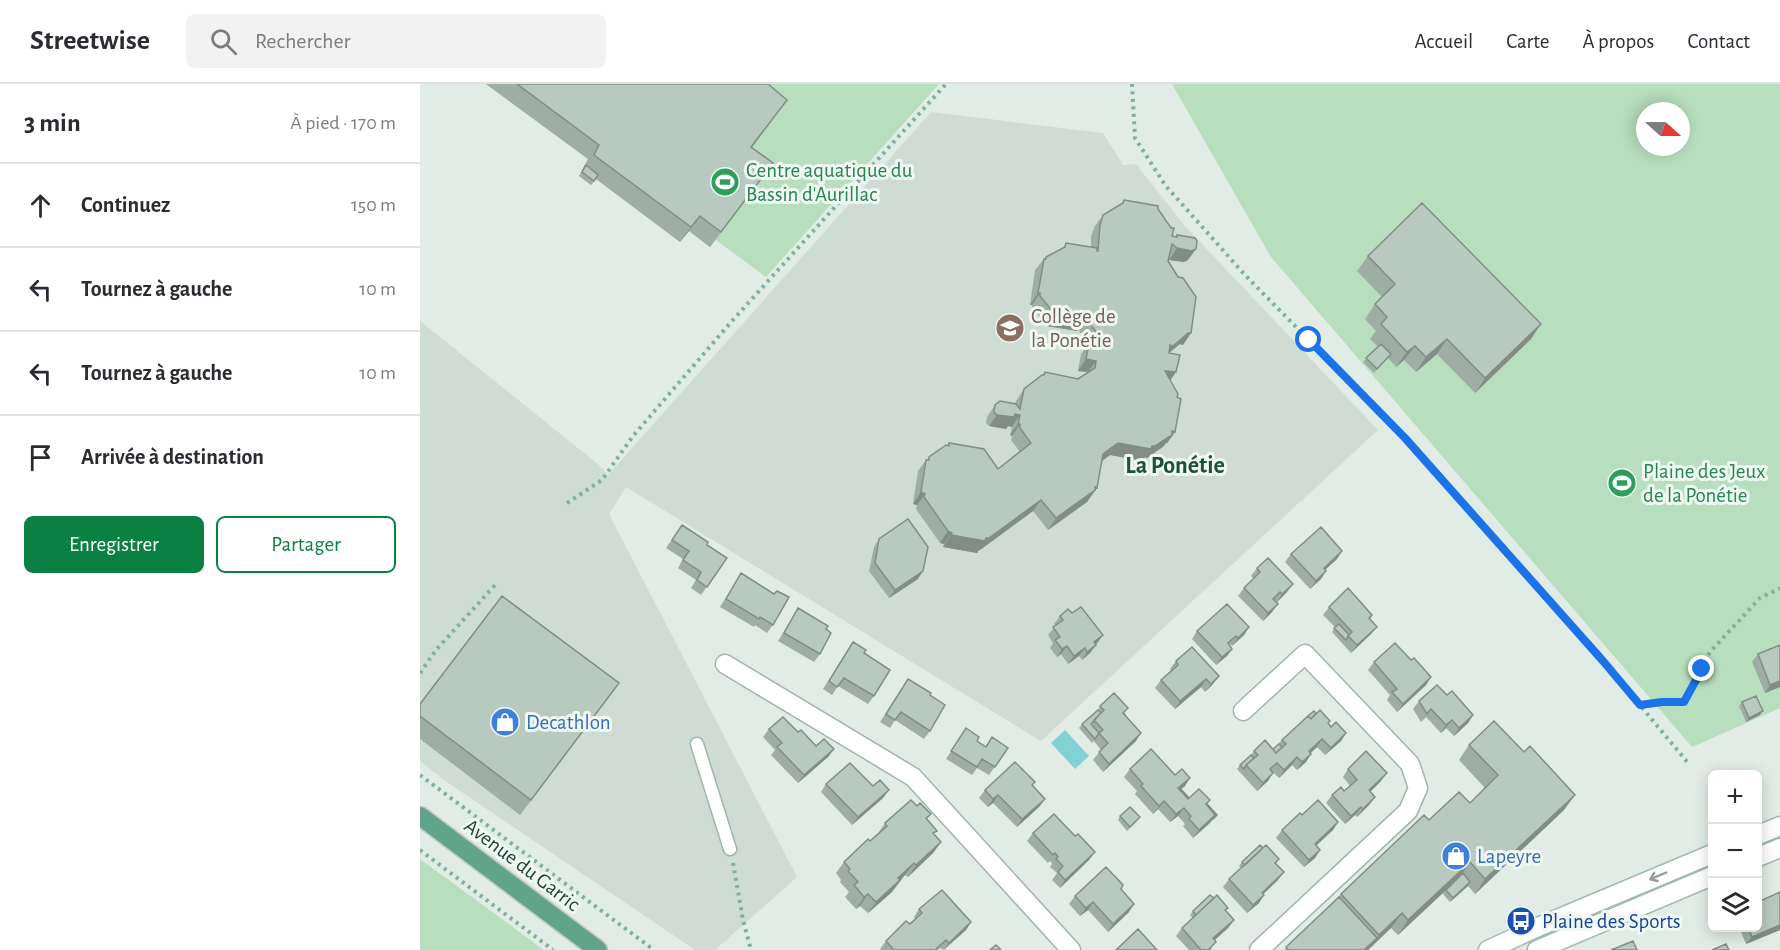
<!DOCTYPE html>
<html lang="fr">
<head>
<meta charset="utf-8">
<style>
	:root { --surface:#fff; --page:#f2f2f3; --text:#2b2b33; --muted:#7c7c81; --line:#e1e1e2; --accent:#0b8043 }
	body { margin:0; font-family:"Alegreya Sans",sans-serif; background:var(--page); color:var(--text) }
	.controls { position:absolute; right:18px; bottom:18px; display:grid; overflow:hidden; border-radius:9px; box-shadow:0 3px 15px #0003 }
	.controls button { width:54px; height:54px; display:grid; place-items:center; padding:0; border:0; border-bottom:2px solid var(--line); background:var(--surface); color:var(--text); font:30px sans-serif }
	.compass { position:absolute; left:1216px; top:18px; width:54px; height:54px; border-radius:50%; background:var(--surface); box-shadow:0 3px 15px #0003; rotate:111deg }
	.stop { position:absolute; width:18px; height:18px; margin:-14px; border:4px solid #1a73e8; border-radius:50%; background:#fff }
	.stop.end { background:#1a73e8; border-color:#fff; box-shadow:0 2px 6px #0008 }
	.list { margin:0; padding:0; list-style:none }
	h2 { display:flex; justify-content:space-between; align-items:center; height:78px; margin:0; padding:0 24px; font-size:26px }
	h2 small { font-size:20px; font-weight:400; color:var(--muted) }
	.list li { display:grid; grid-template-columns:39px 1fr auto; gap:18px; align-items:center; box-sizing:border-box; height:84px; padding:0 24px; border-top:2px solid var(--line) }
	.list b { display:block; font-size:22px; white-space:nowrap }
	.list em { font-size:20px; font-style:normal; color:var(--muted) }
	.actions { display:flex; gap:12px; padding:18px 24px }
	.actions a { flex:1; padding:14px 0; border:2px solid var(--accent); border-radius:9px; text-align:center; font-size:21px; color:var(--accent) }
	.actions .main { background:var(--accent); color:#fff }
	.icon { flex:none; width:33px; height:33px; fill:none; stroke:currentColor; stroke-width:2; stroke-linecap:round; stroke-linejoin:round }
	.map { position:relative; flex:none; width:1360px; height:866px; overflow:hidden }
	header { display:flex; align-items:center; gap:36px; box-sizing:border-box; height:84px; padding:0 30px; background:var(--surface); border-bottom:2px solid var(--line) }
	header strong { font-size:28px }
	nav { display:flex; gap:33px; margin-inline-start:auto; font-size:21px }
	.search { width:420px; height:54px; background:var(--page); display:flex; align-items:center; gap:15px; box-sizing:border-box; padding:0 21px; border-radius:9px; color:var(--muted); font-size:22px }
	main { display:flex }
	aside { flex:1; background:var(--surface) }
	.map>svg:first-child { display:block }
	.built { fill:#cedcd4 }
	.green { fill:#b7debd; fill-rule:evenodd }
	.water { fill:#84d1d5 }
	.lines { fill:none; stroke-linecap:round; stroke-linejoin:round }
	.lane-casing { stroke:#a2b4ac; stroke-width:15 }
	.street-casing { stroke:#a2b4ac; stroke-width:21 }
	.secondary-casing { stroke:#a0bbaf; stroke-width:21 }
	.primary-casing { stroke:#c0c9c6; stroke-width:21 }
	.path { stroke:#7eb19c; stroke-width:4; stroke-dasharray:3 4.5; stroke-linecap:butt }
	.lane { stroke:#fff; stroke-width:12 }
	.street { stroke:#fff; stroke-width:18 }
	.secondary { stroke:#fff; stroke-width:18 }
	.primary { stroke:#61a48b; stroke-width:18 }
	.wall { fill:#9eaea5 }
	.shaded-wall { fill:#818d86 }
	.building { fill:#b8cac0; stroke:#818d86; stroke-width:1.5 }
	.oneway { stroke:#8f9e98 }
	.route { stroke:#1a73e8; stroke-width:8 }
	.labels { text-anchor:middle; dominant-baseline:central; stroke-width:6; stroke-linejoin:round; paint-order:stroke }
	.leisure-label { font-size:21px; fill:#27864d; stroke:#f0f8f3; text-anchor:start }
	.education-label { font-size:21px; fill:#785e54; stroke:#f0f8f3; text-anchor:start }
	.shop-label { font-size:21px; fill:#366cbe; stroke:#f0f8f3; text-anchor:start }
	.street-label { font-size:21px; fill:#1f3d32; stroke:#f0f8f3 }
	.transit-label { font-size:21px; fill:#164399; stroke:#f0f8f3; text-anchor:start }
	.quarter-label { font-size:24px; font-weight:bold; fill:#1a503d; stroke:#f0f8f3 }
</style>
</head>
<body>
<header>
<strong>Streetwise</strong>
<div class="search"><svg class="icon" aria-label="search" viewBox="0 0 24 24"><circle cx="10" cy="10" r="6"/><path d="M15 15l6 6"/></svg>Rechercher</div>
<nav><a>Accueil</a><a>Carte</a><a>À propos</a><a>Contact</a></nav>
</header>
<main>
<aside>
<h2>3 min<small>À pied · 170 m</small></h2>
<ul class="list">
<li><svg class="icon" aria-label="ahead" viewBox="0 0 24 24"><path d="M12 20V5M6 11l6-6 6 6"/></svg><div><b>Continuez</b></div><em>150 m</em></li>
<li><svg class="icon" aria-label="left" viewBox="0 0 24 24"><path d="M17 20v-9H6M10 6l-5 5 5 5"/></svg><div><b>Tournez à gauche</b></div><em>10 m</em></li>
<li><svg class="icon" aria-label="left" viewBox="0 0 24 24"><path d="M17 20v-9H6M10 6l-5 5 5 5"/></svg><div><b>Tournez à gauche</b></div><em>10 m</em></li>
<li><svg class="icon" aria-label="arrive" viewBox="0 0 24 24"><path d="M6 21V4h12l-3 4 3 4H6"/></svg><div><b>Arrivée à destination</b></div></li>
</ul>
<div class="actions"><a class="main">Enregistrer</a><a>Partager</a></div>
</aside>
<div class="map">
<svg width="1360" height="866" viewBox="0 0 1360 866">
	<rect width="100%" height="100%" fill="#e0ece5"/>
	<path class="built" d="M 511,28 L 683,49 L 703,81 L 716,80 L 765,142 L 958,346 L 621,657 L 206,403 L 189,430 L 377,793 L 295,866 L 275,866 L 27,698 L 0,677 L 0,237 L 179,381 L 188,391 Z"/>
	<path class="green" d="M 66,0 L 519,0 L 346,193 L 296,156 L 290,163 L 269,147 L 260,158 L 176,95 L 171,101 L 159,92 L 168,75 Z
		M 752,0 L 1360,0 L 1360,624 L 1272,663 L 851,173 ZM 1225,27 L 1261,27 L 1261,63 L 1225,63 Z
		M 0,775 L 124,866 L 0,866 Z"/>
	<path class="water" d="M 645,646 L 669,672 L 655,685 L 631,659 Z"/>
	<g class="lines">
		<g class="lane-casing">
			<path id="lane" d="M 277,660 L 310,765"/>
		</g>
		<g class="street-casing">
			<path id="street" d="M 305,580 L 493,693 L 651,866
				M 823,627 L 885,570 L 990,680 L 998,704 L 988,727 L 839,866"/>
		</g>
		<g class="secondary-casing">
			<path id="secondary" d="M 1338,751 L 1360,742
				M 1338,773 L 1360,764
				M 1068,866 L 1118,843 L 1292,770
				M 1117,866 L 1292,792"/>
		</g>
		<g class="primary-casing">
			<path id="primary" d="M 0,732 L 178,866"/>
		</g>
		<path class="path" d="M 712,0 L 715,54 L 745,101 L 825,191 L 985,354 L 1183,577 L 1269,680
			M 147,419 L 182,396 L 213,352 L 312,237 L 526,0
			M 0,589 L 16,566 L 76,500
			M 1220,621 L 1242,618 L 1265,618 L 1290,568 L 1340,514 L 1360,504
			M 0,691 L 234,866
			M 0,766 L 133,866
			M 313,779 L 323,836 L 331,866"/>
		<use href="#lane" class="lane"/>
		<use href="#street" class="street"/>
		<use href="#secondary" class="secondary"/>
		<use href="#primary" class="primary"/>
	</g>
	<path class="wall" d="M 66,0 L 348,0 L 356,31 L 332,63 L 353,79 L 290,163 L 269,147 L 260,158 L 176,95 L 171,101 L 159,92 L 168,75 Z
		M 704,116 L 738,125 L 752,152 L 756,153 L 757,151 L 768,176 L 764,178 L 749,176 L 763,261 L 760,260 L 749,269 L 750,297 L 757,313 L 755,348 L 747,359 L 746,359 L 744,362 L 727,374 L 725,373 L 723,377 L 690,371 L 682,377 L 677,404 L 669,415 L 667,418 L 628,446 L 613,427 L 560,466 L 559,466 L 557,469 L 523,463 L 524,460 L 520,459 L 496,425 L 497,421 L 493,420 L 498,387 L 506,376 L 528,361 L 529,359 L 578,385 L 600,368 L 591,356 L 592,352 L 590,351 L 592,343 L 588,342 L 586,345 L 569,342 L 566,339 L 567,333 L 575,321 L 595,319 L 596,317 L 604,305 L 623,291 L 625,288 L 658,295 L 668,288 L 658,287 L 661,270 L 668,260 L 659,247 L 659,244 L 657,247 L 627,242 L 612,223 L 612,221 L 610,221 L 615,186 L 624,175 L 625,175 L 626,173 L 643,164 L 646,159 L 671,163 L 671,152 L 675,142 L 683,131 L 701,120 Z
		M 948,172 L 1111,255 L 1055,309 L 1017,270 L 996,288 L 984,276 L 976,283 L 968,274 L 954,289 L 943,278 L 958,263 L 950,255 L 956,247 L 945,235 L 955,220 L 962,213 L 937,187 Z
		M 262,441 L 287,461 L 307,474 L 281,511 L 271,504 L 276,496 L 258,484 L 263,475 L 246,464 Z
		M 459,455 L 498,495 L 469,514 L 449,487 L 454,463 Z
		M 922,467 L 917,475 L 905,486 L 906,487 L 901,495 L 890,505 L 865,478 L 871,470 Z
		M 837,484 L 867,508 L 857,518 L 855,516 L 852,528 L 843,537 L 818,512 L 824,504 L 834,495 L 831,492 Z
		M 321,489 L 354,510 L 353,541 L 347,549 L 335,541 L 334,543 L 300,523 Z
		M 909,523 L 952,531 L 950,535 L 951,550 L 931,569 L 912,548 L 915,543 L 903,531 Z
		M 378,524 L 406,545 L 400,570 L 394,578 L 358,557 Z
		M 652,529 L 683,551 L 670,569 L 662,576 L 659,572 L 648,580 L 641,570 L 637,573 L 630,564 L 633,559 L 628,551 L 636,541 L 634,540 L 640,532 Z
		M 829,543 L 824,551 L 812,562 L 810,560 L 809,561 L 812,565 L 807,572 L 796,581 L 772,555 L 777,547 Z
		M 433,558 L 444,569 L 454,612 L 448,620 L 418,602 L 412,611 L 403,605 Z
		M 1360,561 L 1360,603 L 1345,609 L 1332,578 L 1338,570 Z
		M 991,576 L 1011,593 L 1006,601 L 977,628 L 967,616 L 970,611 L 948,586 L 954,578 Z
		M 756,577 L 799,592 L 793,600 L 785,608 L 781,603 L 755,625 L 735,604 L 741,596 L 751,587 L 750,585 Z
		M 488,595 L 510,611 L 510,647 L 504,655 L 475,636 L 470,644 L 460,638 Z
		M 1027,611 L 1053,631 L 1048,639 L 1034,652 L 1026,644 L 1021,649 L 1006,633 L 1001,638 L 993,625 L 999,617 Z
		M 188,614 L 100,731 L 0,655 L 0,620 Z
		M 1322,618 L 1340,631 L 1326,638 L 1319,622 Z
		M 680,622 L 705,629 L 716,657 L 683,688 L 673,676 L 681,666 L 674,657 L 672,659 L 659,644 L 662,640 L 678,626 Z
		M 896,629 L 911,643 L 926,649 L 921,657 L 905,671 L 897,663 L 891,669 L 891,670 L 886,678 L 877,686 L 872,681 L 859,694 L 853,688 L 848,697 L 837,707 L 817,685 L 820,681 L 831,671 L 834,667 L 853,665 L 862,656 L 888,632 Z
		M 546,644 L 557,657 L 565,662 L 588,664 L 569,691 L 557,684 L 552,691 L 526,675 Z
		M 349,645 L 378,648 L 396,662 L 414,665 L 408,673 L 378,699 L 351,671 L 355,666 L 343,653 Z
		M 1049,661 L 1144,726 L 1055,810 L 1048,802 L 1030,818 L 1023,810 L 1023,809 L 978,851 L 971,844 L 948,866 L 864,866 L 921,810 L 1009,736 L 1050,719 L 1065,704 L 1039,676 Z
		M 710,685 L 765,702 L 761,705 L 769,714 L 787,720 L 797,731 L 794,735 L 773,754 L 763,742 L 765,740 L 758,732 L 750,738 L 738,725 L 733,730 L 715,710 L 717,707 L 704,693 Z
		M 928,685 L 961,697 L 950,708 L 955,713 L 949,721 L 937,733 L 935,731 L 925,740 L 906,719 L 912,711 L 924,707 L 930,702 L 923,693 Z
		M 406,700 L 463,714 L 432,741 L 401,708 Z
		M 613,701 L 625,715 L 619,723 L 597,743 L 573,719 L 568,723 L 559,714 L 565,706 Z
		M 497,722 L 511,730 L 507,735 L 514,750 L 521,758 L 513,769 L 488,793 L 485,791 L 480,796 L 472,808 L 448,829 L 440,822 L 436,825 L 425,813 L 429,808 L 420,798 L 421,796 L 416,789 L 424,778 L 457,751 L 465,739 Z
		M 882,731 L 918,738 L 913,746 L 896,762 L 900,766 L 895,774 L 884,783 L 856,754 L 862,746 Z
		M 700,732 L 717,737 L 707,747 L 698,736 Z
		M 613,749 L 669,776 L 640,804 L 632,796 L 637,789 L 630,783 L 632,780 L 630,777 L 628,779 L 607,757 Z
		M 843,764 L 859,775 L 856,780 L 858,796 L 843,810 L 839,819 L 827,829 L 803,803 L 809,795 L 821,784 L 819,782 L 822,778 Z
		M 701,805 L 709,828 L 688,848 L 668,826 L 660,832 L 649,820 L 655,812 Z
		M 1360,808 L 1360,846 L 1326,860 L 1319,843 L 1338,843 Z
		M 794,814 L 808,824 L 806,827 L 814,836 L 808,844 L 795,856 L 791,866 L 769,866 L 756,852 L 762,844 L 773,834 L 770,831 L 773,827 Z
		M 499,825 L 551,838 L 546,846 L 524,866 L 520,864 L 518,866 L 461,866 L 460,865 L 466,857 L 495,835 L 494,833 Z"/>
	<path class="shaded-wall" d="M 367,16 L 356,31 L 321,77 L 331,63 Z
		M 280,132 L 269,147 L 260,158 L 271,143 Z
		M 757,164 L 776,165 L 768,176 L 764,178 L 749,176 Z
		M 618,209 L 620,209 L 612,221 L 610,221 Z
		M 635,230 L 665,232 L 667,233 L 657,247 L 627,242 Z
		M 1121,240 L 1111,255 L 1055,309 L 1065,294 Z
		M 768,249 L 771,249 L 763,261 L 760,260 L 744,273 L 750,261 Z
		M 1027,255 L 1017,270 L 996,288 L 1006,273 Z
		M 995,262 L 984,276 L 976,283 L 987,268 Z
		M 666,275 L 676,277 L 668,288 L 658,287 Z
		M 745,287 L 756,288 L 748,300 Z
		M 595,330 L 600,331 L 592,343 L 588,342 L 586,345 L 569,342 L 577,331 Z
		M 598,340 L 600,340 L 592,352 L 590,351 Z
		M 752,347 L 755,348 L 747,359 L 746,359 L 744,362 L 727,374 L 725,373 L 723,377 L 690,371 L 675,382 L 683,370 L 698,359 L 732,362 Z
		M 675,403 L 677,404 L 667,418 L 628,446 L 636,434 Z
		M 501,408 L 505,410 L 497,421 L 493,420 Z
		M 621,416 L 613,427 L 560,466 L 559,466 L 557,469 L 523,463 L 531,451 L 566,454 Z
		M 528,447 L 532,449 L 524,460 L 520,459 Z
		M 922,467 L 917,475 L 898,492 L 904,484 Z
		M 503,487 L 498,495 L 469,514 L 475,506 Z
		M 906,487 L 901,495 L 890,505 L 896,497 Z
		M 873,500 L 867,508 L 857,518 L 862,510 Z
		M 858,520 L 852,528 L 843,537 L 848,529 Z
		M 829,543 L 824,551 L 812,562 L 818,554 Z
		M 957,543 L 951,550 L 931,569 L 937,561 Z
		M 683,551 L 677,559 L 668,566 L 674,558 Z
		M 676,561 L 670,569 L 662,576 L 667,568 Z
		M 647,562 L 641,570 L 637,573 L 642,565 Z
		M 665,564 L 659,572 L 648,580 L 654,572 Z
		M 812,565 L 807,572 L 796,581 L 802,573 Z
		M 799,592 L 793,600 L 785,608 L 791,600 Z
		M 1011,593 L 1006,601 L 977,628 L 983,620 Z
		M 786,595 L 781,603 L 755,625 L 760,617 Z
		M 1360,597 L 1360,603 L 1345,609 L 1350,601 Z
		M 199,599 L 188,614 L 100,731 L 111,716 Z
		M 1343,627 L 1340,631 L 1326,638 L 1329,634 Z
		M 1053,631 L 1048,639 L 1034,652 L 1039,644 Z
		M 1032,636 L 1026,644 L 1021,649 L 1026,641 Z
		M 721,649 L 716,657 L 683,688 L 689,680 Z
		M 926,649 L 921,657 L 905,671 L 911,664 Z
		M 902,655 L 897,663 L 884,675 L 889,667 Z
		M 414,665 L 408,673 L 378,699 L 384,691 Z
		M 891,670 L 886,678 L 877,686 L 882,678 Z
		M 877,673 L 872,681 L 859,694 L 864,686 Z
		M 853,689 L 848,697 L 837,707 L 843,699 Z
		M 967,689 L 961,697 L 944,714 L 949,706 Z
		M 770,694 L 765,702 L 756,709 L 758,704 Z
		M 469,706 L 463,714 L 432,741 L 438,733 Z
		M 578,711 L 573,719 L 568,723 L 573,715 Z
		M 1155,711 L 1144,726 L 1055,810 L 1065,795 Z
		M 955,713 L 949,721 L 937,733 L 943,725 Z
		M 625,715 L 619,723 L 597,743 L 602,735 Z
		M 744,717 L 738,725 L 733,730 L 739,722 Z
		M 941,723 L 935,731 L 925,740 L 931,732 Z
		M 764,724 L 758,732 L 750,738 L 756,730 Z
		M 795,731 L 790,739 L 773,754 L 779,746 Z
		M 918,738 L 913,746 L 889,768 L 895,760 Z
		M 521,758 L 513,769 L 488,793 L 496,781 Z
		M 900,766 L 895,774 L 884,783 L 889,776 Z
		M 675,768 L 669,776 L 640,804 L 645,796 Z
		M 1050,778 L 1040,793 L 1026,806 L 978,851 L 988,836 Z
		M 494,779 L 472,808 L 448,829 L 456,818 L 478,794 Z
		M 864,788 L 858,796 L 836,817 L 842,809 Z
		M 1050,798 L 1048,802 L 1030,818 L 1033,814 Z
		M 448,810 L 440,822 L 436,825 L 444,813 Z
		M 844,811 L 839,819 L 827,829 L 833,821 Z
		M 673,818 L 668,826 L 660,832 L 666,824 Z
		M 714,820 L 709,828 L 688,848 L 693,840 Z
		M 982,829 L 971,844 L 948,866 L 944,866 Z
		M 814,836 L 808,844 L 788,862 L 793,854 Z
		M 551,838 L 546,846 L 523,866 L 529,859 Z
		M 1360,841 L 1360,846 L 1326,860 L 1332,853 Z"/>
	<path class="building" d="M 97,0 L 348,0 L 367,16 L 331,63 L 353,79 L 301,148 L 280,132 L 271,143 L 174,71 L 179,61 Z
		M 166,81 L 178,91 L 174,97 L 162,88 Z
		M 704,116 L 738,122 L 738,125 L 751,144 L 754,144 L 752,152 L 757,153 L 757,151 L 775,154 L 777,157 L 776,165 L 772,167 L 757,164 L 752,160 L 748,177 L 758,193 L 763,194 L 776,213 L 771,249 L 768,249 L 753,262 L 750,261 L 749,269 L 760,271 L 756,288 L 745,287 L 758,310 L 757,313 L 761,315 L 755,348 L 752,347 L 752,351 L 735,362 L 732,362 L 731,365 L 698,359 L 683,370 L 677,404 L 675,403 L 675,406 L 636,434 L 621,416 L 569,454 L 566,454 L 565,457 L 531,451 L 532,449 L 528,447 L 504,413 L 505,410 L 501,408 L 506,376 L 509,376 L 509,373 L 526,361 L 529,362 L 529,359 L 564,365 L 578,385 L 611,359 L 600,344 L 600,340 L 598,340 L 600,331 L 595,330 L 594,333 L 577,331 L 574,328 L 575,321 L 580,317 L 596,320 L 600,325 L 604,305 L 622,291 L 624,291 L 625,288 L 658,295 L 675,284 L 676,277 L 666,275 L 669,259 L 678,260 L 680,253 L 667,236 L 667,233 L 665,232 L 665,235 L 635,230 L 620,212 L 620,209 L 618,209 L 624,175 L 626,175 L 626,173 L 645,163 L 646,159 L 677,164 L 677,167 L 678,167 L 680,141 L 683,131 L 703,119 Z
		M 1002,119 L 1121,240 L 1065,294 L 1027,255 L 1006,273 L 995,262 L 987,268 L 961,240 L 967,233 L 955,220 L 975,200 L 948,172 Z
		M 961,260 L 971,270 L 957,285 L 946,274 Z
		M 488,435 L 508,463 L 503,487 L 475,506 L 455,479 L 459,455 Z
		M 262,441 L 288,458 L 287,461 L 307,474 L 287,503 L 277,496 L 281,488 L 263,476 L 269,467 L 252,456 Z
		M 901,443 L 922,467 L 904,484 L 906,487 L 896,497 L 871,470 Z
		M 848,474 L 873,500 L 862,510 L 860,508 L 853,515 L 858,520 L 848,529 L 824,504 L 840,488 L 837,484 Z
		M 321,489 L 354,510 L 357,507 L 369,513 L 353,541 L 340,533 L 339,535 L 306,515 Z
		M 928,504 L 952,531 L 949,534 L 957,543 L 937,561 L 928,552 L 932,548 L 909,523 Z
		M 82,512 L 199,599 L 111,716 L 0,632 L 0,620 Z
		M 807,520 L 829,543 L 818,554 L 816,552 L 808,559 L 812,565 L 802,573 L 777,547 Z
		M 661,523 L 683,551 L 674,558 L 676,561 L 667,568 L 665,564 L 654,572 L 647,562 L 642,565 L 635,556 L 640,553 L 633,543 L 643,536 L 640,532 L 648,525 L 652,529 Z
		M 378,524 L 408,542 L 406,545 L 411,549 L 400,570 L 364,549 Z
		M 919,540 L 929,551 L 926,556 L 914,544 Z
		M 433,558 L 446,566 L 444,569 L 470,586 L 454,612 L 424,594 L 417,603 L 409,597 Z
		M 975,559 L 991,576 L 994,574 L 1011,593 L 983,620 L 972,608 L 977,605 L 954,578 Z
		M 1360,561 L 1360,597 L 1350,601 L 1338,570 Z
		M 772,563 L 799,592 L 791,600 L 786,595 L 760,617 L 741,596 L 758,581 L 756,577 Z
		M 488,595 L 511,609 L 510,611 L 525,621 L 510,647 L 481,628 L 475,636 L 466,630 Z
		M 1017,601 L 1027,611 L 1032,607 L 1053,631 L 1039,644 L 1032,636 L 1026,641 L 1011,625 L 1007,630 L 999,617 Z
		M 694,609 L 708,624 L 703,629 L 721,649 L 689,680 L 679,668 L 688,659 L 679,649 L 683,646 L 674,636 L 684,626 L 680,622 Z
		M 1336,612 L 1343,627 L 1329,634 L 1322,618 Z
		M 678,626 L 681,629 L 671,640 L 679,649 L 675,655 L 662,640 Z
		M 900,626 L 910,637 L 908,639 L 911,643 L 916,638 L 926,649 L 911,664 L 902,655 L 889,667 L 891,670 L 882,678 L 877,673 L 864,686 L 857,679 L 850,685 L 853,689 L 843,699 L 826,681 L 838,671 L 834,667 L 845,656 L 856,669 L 866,660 L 862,656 L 888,632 L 891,635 Z
		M 894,627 L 896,629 L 891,635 L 888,632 Z
		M 363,633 L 378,648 L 381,646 L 396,662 L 404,655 L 414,665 L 384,691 L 357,663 L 362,659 L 349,645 Z
		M 1074,637 L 1104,668 L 1110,662 L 1155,711 L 1065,795 L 1050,778 L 988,836 L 982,829 L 959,851 L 921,810 L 1004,731 L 1009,736 L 1039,708 L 1050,719 L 1078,691 L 1049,661 Z
		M 546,644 L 559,653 L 557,657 L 566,663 L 572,653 L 588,664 L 575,683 L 562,675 L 557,683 L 531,667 Z
		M 859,660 L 862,663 L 856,669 L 853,665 Z
		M 731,665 L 755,691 L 762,685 L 770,694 L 758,704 L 768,715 L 779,705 L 790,716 L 786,720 L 795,731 L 779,746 L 769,735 L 771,732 L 764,724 L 756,730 L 744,717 L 739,722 L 721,702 L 723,700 L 710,685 Z
		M 946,667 L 967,689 L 949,706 L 955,713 L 943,725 L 941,723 L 931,732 L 912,711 L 921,703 L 924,707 L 937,696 L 928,685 Z
		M 831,671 L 834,674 L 826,681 L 824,685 L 820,681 Z
		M 595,678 L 615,698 L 612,701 L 625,715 L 602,735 L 578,711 L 573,715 L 565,706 Z
		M 430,679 L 453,702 L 460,696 L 469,706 L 438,733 L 406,700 Z
		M 760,704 L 769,714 L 768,715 L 759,705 Z
		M 491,716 L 497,722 L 500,719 L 511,730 L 506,734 L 517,747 L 513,749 L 521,758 L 496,781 L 494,779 L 478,794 L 480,796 L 456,818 L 448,810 L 444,813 L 434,801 L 438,798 L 428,787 L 430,785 L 424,778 L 448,755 L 450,757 L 467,742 L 465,739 Z
		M 898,716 L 918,738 L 895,760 L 900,766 L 889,776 L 862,746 L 880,729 L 882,731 Z
		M 786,720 L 787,720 L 797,731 L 793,735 L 795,731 Z
		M 710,723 L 720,733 L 710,743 L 700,732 Z
		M 634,730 L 655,752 L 658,750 L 675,768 L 645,796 L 638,788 L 643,782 L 636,775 L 638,773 L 635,769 L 633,771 L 613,749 Z
		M 840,761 L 843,764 L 825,781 L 822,778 Z
		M 846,761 L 859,775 L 855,779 L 864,788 L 842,809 L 844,811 L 833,821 L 809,795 Z
		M 686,783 L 703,801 L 701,805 L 714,820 L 693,840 L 673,818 L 666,824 L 655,812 Z
		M 1043,789 L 1050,798 L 1033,814 L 1026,806 Z
		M 522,806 L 551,838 L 529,859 L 526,856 L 515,866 L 474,866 L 466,857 L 486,837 L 490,840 L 502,829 L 499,825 Z
		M 1360,808 L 1360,841 L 1332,853 L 1328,843 L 1338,843 L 1338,818 Z
		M 790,811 L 794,814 L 776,831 L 773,827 Z
		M 797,811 L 808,824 L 805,826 L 814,836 L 793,854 L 796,858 L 788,866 L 781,866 L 762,844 Z
		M 919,813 L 957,854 L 944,866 L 868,866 L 866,863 Z
		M 718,845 L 737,866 L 696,866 Z
		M 1213,857 L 1217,866 L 1191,866 Z
		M 1306,860 L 1309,866 L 1292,866 Z
		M 576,861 L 581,866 L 570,866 Z"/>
	<defs><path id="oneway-shaft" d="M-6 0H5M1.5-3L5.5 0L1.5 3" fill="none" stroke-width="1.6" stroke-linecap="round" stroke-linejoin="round" transform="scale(1.5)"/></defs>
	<use class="oneway" href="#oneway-shaft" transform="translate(1238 792) rotate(157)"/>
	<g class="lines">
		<path class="route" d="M 889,256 L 985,354 L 1183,577 L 1220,621 L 1242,618 L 1264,618 L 1282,585"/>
	</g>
	<defs>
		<g id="stadium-disc" transform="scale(1.5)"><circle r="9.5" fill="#2e9e5b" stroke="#f0f8f3"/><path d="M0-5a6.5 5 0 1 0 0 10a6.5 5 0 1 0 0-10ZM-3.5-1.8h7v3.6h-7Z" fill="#fff"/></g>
		<g id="school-disc" transform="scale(1.5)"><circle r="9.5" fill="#8d6e63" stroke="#f0f8f3"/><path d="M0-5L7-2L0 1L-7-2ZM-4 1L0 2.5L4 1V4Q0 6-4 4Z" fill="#fff"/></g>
		<g id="shop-disc" transform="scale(1.5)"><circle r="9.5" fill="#3f7fe0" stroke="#f0f8f3"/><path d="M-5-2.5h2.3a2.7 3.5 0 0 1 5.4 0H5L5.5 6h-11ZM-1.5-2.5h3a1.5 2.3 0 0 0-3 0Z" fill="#fff"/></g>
		<g id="bus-disc" transform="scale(1.5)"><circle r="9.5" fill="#1a4fb4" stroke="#f0f8f3"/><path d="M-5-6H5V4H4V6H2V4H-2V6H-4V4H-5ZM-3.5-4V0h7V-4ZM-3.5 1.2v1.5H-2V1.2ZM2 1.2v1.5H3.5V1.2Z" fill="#fff"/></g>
	</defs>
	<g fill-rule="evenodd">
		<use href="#stadium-disc" x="305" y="98"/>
		<use href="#school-disc" x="590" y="244"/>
		<use href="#stadium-disc" x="1202" y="399"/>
		<use href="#shop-disc" x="85" y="638"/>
		<use href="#shop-disc" x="1036" y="772"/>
		<use href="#bus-disc" x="1101" y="837"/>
	</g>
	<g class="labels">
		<g class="leisure-label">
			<text x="326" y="86">Centre aquatique du<tspan x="326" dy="24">Bassin d'Aurillac</tspan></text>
			<text x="1223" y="387">Plaine des Jeux<tspan x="1223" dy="24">de la Ponétie</tspan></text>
		</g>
		<g class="education-label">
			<text x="611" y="232">Collège de<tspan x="611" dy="24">la Ponétie</tspan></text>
		</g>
		<g class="shop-label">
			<text x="106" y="638">Decathlon</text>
			<text x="1057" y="772">Lapeyre</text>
		</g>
		<g class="street-label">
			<text transform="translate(102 781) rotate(37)">Avenue du Garric</text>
		</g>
		<g class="transit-label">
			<text x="1122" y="837">Plaine des Sports</text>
		</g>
		<g class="quarter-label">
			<text x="755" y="382">La Ponétie</text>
		</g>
	</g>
</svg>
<div class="controls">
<button>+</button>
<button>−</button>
<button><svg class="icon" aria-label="layers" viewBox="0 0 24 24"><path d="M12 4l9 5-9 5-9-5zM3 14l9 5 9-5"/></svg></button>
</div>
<svg class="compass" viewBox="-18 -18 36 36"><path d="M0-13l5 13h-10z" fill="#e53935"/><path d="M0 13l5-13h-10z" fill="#7c7c81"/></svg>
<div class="stop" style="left:889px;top:256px"></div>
<div class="stop end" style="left:1282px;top:585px"></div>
</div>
</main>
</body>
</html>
